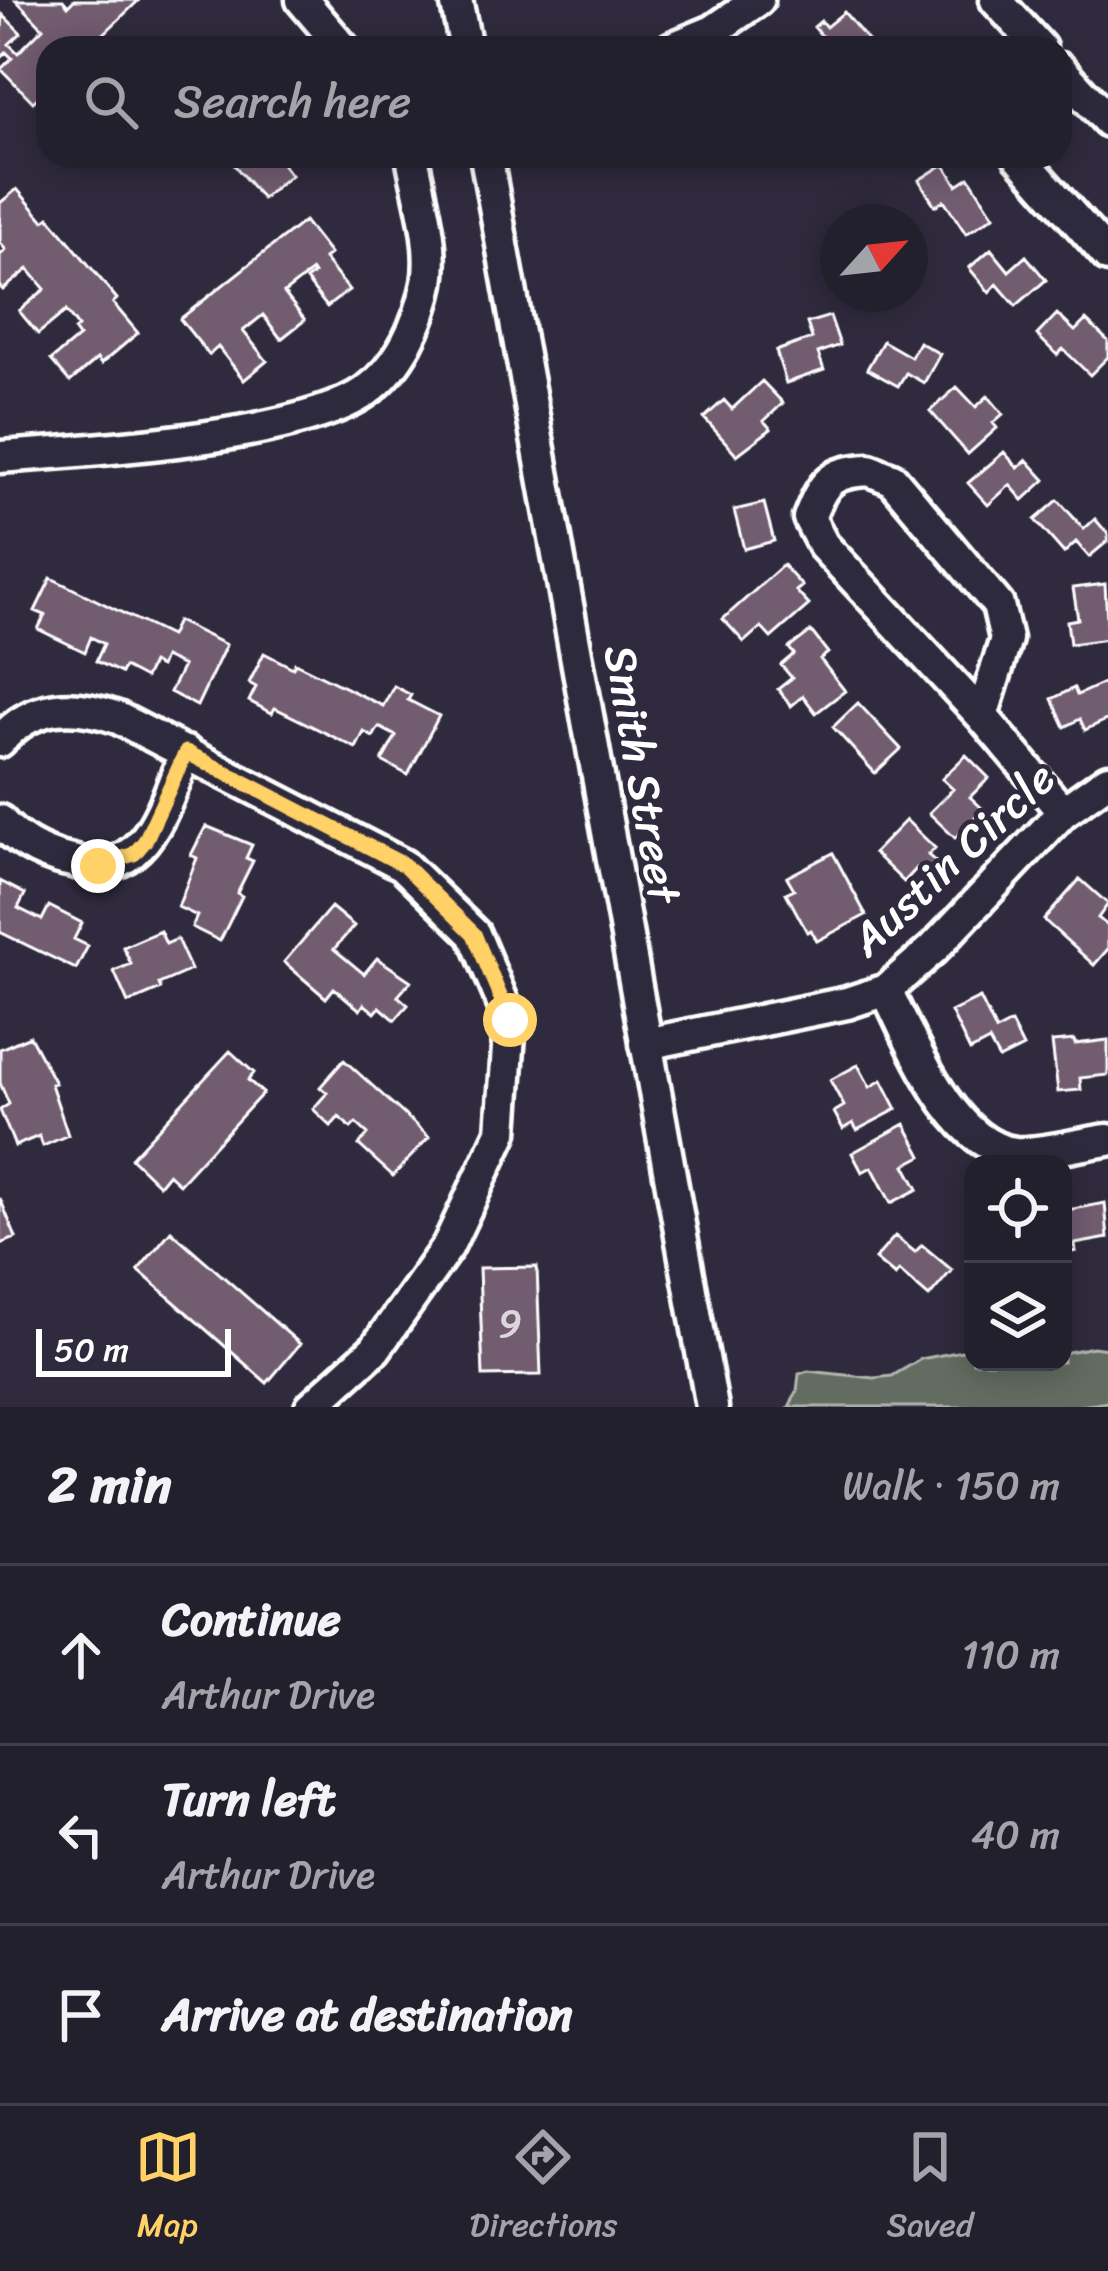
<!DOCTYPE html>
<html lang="en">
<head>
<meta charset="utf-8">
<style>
	:root { --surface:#23202e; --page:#2b2836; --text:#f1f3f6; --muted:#a3a3aa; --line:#403e4a; --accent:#ffd166 }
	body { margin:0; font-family:Sriracha,sans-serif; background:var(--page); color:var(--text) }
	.controls { position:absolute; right:36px; bottom:36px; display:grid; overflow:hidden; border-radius:24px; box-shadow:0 6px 30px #0003 }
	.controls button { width:108px; height:108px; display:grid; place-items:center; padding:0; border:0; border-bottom:3px solid var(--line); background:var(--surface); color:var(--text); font:60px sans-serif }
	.compass { position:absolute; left:820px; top:204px; width:108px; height:108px; border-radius:50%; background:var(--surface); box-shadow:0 6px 30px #0003; rotate:63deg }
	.scale { position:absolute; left:36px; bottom:30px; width:195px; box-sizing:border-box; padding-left:12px; border:6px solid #fff; border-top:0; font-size:33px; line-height:42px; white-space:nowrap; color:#fff; -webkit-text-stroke:9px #2f2a3d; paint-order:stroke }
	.stop { position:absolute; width:36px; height:36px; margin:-27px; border:9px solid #ffd166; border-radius:50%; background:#fff }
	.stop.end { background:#ffd166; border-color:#fff; box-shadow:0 3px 12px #0008 }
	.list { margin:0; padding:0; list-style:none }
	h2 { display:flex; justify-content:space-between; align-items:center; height:156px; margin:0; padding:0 48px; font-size:51px }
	h2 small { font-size:39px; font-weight:400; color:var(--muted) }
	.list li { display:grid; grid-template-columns:78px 1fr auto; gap:36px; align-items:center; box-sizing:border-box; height:180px; padding:0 48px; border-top:3px solid var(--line) }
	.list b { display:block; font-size:45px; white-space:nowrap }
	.list p { margin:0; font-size:39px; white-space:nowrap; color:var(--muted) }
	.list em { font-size:39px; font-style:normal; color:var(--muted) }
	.icon { flex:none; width:66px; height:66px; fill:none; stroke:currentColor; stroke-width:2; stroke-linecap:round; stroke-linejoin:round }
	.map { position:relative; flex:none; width:1108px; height:1407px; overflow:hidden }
	.search { position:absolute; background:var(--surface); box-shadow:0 6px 30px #0003; left:36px; right:36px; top:36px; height:132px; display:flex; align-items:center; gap:30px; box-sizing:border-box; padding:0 42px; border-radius:36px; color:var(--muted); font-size:45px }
	.sheet { height:696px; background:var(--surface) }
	nav { display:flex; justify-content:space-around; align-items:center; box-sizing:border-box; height:168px; border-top:3px solid var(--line); background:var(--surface); font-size:33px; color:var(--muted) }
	nav a { display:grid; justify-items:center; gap:6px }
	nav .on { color:var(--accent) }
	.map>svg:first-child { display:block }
	.green { fill:#636c60; stroke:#b1b6b0; stroke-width:3 }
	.building { fill:#725b70; stroke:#fff; stroke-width:3 }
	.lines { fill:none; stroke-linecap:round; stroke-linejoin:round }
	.minor-casing { stroke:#fff; stroke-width:39 }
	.minor { stroke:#2f2a3d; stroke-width:30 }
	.route { stroke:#ffd166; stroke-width:15 }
	.labels { text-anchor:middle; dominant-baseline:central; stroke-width:9; stroke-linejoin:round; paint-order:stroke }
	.number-label { font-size:39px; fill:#dcd6db }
	.street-label { font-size:45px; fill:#fff; stroke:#2f2a3d }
</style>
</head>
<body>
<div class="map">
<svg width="1108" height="1407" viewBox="0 0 1108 1407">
	<rect width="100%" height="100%" fill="#2f2a3d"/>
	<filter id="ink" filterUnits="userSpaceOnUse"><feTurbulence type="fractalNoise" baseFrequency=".00833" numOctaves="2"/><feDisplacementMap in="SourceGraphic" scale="24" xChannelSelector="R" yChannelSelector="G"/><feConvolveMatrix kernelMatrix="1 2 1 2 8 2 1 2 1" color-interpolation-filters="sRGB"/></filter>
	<g filter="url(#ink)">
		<path class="green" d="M 1093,1347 L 1108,1349 L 1108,1402 L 1074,1407 L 789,1407 L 797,1391 L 799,1374 L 808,1371 L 874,1378 L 892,1376 L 921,1359 L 972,1349 L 973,1362 L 1063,1362 L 1063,1353 Z"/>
		<path class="building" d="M 16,0 L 63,0 L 68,6 L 74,0 L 139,0 L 89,48 L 48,48 L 48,88 L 33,102 L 1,69 L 12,58 L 6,52 L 0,58 L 3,15 L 21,33 L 9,44 L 18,53 L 43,28 Z
			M 844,12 L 870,43 L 864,48 L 818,48 L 826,41 L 814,27 L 821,21 L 826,27 Z
			M 227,156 L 286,156 L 280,161 L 291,175 L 262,199 Z
			M 944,164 L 957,185 L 969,177 L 994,216 L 966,234 L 944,200 L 935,206 L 919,180 Z
			M 17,189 L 44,221 L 49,217 L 117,299 L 113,303 L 138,333 L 101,364 L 97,359 L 70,382 L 51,360 L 79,337 L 74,330 L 78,327 L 66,311 L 38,334 L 19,311 L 45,289 L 28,269 L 3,290 L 0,287 L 0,255 L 6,250 L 0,243 L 0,203 Z
			M 304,221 L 330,254 L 324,259 L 349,290 L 327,307 L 306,280 L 314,274 L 312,271 L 284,293 L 305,320 L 281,339 L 263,315 L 243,331 L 267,361 L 244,380 L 218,347 L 209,355 L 180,319 Z
			M 991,249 L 1009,271 L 1026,256 L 1046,280 L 1016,306 L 997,284 L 989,292 L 969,268 Z
			M 1057,314 L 1075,331 L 1086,320 L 1108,341 L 1108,357 L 1090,375 L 1063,349 L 1057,355 L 1037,335 Z
			M 830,316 L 840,345 L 818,353 L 824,370 L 786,383 L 776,351 L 812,338 L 807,323 Z
			M 883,341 L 911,357 L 919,342 L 940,354 L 924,383 L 906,373 L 898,386 L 867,369 Z
			M 762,381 L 783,403 L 764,421 L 771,429 L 737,455 L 704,418 L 724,400 L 732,409 Z
			M 957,387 L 976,407 L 988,396 L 1003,414 L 993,423 L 997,428 L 968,454 L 930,411 Z
			M 1004,452 L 1018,468 L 1027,460 L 1045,480 L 1023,500 L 1010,485 L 988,505 L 968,483 Z
			M 1058,500 L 1084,529 L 1095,519 L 1108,534 L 1108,541 L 1089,557 L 1076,542 L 1064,553 L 1035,520 Z
			M 764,503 L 774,541 L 744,549 L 734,510 Z
			M 783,565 L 802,586 L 796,591 L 809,605 L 771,638 L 761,627 L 744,642 L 723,619 Z
			M 51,578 L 170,636 L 177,621 L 226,645 L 197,706 L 170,692 L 183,666 L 164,657 L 160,667 L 152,663 L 145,678 L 124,667 L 121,673 L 96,661 L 104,644 L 91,637 L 85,652 L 38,629 L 45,615 L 35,611 Z
			M 1105,584 L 1108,639 L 1070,644 L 1067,621 L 1078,619 L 1073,588 Z
			M 811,631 L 828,653 L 820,659 L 845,691 L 816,713 L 803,696 L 791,706 L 778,689 L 792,678 L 781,665 L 794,654 L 789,648 Z
			M 264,653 L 293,668 L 295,663 L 383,706 L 394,686 L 411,695 L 408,700 L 439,716 L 408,775 L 382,761 L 396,736 L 379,727 L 373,737 L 364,732 L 356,748 L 275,708 L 272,713 L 249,701 L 256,687 L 249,683 Z
			M 1108,681 L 1108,719 L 1085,730 L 1080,719 L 1065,727 L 1052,699 L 1074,688 L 1077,695 Z
			M 858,703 L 901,749 L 875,773 L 833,727 Z
			M 966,755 L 989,778 L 970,797 L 983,809 L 955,838 L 929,813 L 953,789 L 942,779 Z
			M 906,820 L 935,848 L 928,855 L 937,863 L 925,876 L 917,868 L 904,882 L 874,853 Z
			M 206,826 L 252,845 L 246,858 L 253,861 L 237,893 L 242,896 L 220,941 L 192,927 L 197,916 L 178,907 L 197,858 L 191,855 Z
			M 833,853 L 866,915 L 817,941 L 811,930 L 807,932 L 786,893 L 794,889 L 787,877 Z
			M 1080,879 L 1108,904 L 1098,918 L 1108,926 L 1108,949 L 1094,965 L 1044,920 Z
			M 0,881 L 25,894 L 18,908 L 42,920 L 49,906 L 82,923 L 74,939 L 88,946 L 76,969 L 0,932 Z
			M 331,907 L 354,926 L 334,949 L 364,974 L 377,958 L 411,981 L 398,996 L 408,1005 L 395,1020 L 380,1007 L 375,1013 L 364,1004 L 360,1010 L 334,988 L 326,998 L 284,962 Z
			M 160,931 L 166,944 L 177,939 L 191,970 L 159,984 L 161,989 L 128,1003 L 114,971 L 131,964 L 123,947 Z
			M 980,998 L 996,1031 L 1011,1023 L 1023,1047 L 999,1059 L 989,1041 L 970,1051 L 951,1012 Z
			M 30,1036 L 55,1083 L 51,1084 L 68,1135 L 43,1146 L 39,1136 L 15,1146 L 0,1110 L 9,1104 L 0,1083 L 0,1049 Z
			M 1074,1040 L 1075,1044 L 1108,1040 L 1108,1075 L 1080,1078 L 1081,1090 L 1058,1092 L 1052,1042 Z
			M 230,1051 L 254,1073 L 248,1080 L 263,1093 L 179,1184 L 168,1174 L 159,1185 L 131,1158 Z
			M 344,1060 L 429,1137 L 393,1176 L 359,1145 L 368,1134 L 356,1123 L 351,1128 L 339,1117 L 331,1126 L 313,1109 L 327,1093 L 320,1087 Z
			M 858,1065 L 870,1087 L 882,1080 L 897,1109 L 857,1130 L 853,1123 L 843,1129 L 834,1112 L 844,1106 L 830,1080 Z
			M 905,1124 L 922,1156 L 905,1165 L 918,1189 L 891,1203 L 872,1167 L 862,1172 L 852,1153 Z
			M 0,1198 L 16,1238 L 0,1244 Z
			M 1105,1203 L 1108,1238 L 1075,1244 L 1076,1251 L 1063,1254 L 1063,1223 L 1070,1221 L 1068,1210 Z
			M 171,1231 L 300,1344 L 267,1383 L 138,1270 Z
			M 895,1236 L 915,1252 L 922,1245 L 952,1270 L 929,1297 L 899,1271 L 895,1276 L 875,1259 Z
			M 537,1267 L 541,1375 L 483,1376 L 479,1268 Z"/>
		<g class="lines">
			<g class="minor-casing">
				<path id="minor" d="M 302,0 L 343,48
					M 456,0 L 466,48
					M 996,0 L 1040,48
					M 672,48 L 713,31 L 758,0
					M 1060,69 L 1108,121
					M 486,156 L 712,1407
					M 1019,156 L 1108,256
					M 0,457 C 85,451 301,438 366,391 C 400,367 420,323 428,283 C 435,243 419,195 412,156
					M 869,470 L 892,479 L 998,605 L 1006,639 L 982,716 L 823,545 L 809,518 C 823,482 830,472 869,470 Z
					M 982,716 L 1063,812
					M 0,741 C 33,703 73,702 118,718 L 403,865 L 474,934 L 510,1020 L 502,1132 L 448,1246 L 375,1349 L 311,1407
					M 0,821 C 16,840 40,853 63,859 C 75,861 89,867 100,866 C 153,860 168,794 186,752
					M 886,990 C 911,1039 951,1146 1015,1153 C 1040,1155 1082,1143 1108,1140
					M 646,1044 L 847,1003 L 886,990 L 933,949 L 1063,812 L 1108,780"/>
			</g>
			<use href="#minor" class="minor"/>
		</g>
	</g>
	<g class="lines" filter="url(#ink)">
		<path class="route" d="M 98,866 L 134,854 L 145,841 L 186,752 L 404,865 L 474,934 L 510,1020"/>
	</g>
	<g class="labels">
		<g class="number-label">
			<text x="510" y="1323">9</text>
		</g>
		<g class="street-label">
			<text transform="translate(642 774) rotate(80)">Smith Street</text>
			<text transform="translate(953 859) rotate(-43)">Austin Circle</text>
		</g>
	</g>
</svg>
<div class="controls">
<button><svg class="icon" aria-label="locate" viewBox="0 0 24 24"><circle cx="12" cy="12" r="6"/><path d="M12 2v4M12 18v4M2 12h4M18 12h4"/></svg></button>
<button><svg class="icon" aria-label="layers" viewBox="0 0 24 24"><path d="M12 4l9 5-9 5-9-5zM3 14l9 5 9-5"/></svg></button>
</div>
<svg class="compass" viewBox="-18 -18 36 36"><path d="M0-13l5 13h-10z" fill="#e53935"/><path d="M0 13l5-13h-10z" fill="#a3a3aa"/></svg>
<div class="scale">50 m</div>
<div class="stop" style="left:510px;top:1020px"></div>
<div class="stop end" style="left:98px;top:866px"></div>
<div class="search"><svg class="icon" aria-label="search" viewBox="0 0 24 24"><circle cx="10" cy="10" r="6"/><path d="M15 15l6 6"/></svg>Search here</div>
</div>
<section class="sheet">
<h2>2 min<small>Walk · 150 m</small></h2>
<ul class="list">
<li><svg class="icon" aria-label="ahead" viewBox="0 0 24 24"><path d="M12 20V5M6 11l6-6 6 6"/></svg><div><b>Continue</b><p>Arthur Drive</p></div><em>110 m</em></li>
<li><svg class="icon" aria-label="left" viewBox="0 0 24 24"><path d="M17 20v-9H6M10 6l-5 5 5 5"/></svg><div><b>Turn left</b><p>Arthur Drive</p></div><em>40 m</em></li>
<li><svg class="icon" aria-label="arrive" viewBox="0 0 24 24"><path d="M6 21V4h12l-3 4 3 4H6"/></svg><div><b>Arrive at destination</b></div></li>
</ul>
</section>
<nav>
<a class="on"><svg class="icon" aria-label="map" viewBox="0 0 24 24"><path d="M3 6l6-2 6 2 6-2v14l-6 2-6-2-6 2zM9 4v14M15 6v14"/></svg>Map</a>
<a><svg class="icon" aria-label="directions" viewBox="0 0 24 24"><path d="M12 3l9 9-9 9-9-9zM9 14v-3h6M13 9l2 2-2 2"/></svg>Directions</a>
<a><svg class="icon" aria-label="saved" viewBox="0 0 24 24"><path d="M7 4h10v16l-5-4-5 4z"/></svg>Saved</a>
</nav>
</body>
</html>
